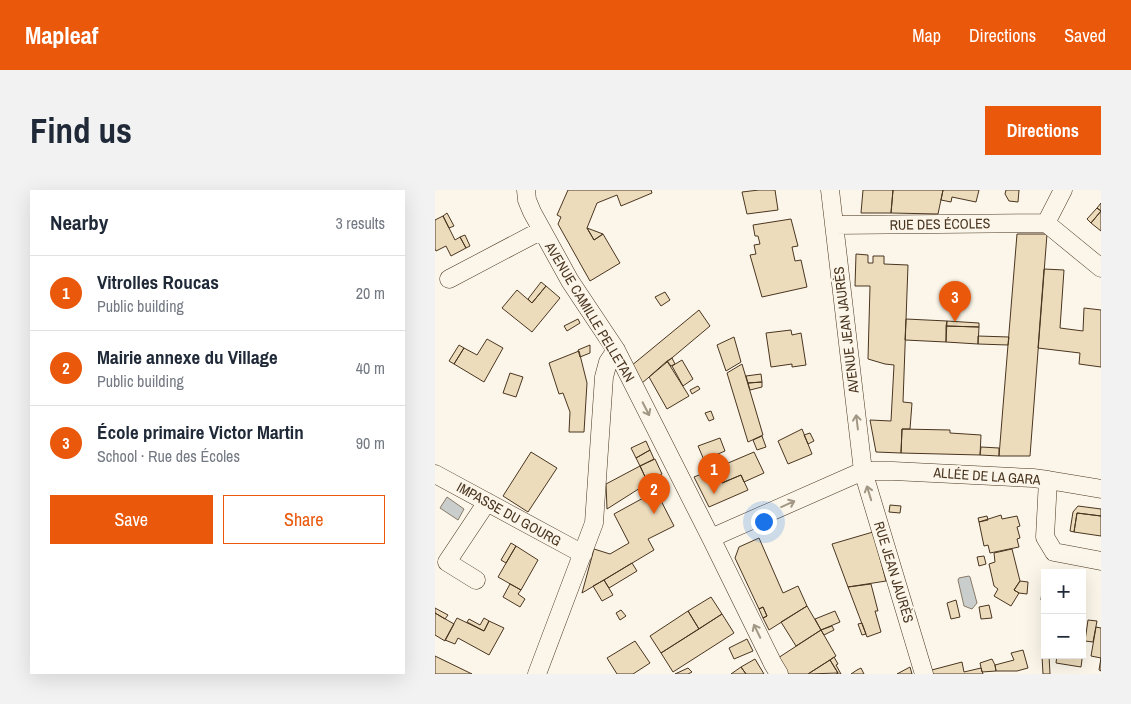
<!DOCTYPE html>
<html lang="en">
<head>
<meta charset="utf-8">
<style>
	:root { --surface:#fff; --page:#f2f2f3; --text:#1f2937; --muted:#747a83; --line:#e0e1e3; --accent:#ea580c }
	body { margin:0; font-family:"Archivo Narrow",sans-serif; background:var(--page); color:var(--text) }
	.controls { position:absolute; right:15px; bottom:15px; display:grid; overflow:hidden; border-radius:0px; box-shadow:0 5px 20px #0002 }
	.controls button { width:45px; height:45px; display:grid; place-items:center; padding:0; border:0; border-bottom:1px solid var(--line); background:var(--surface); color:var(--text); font:25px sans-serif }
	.you { position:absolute; left:328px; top:331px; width:18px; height:18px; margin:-12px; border:4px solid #fff; border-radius:50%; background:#1a73e8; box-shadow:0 0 0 8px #1a73e833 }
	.badge { display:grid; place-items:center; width:32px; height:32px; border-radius:50%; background:var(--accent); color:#fff; font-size:16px; font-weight:700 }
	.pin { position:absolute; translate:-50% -41px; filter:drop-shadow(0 1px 2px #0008) }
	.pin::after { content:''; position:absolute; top:26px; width:18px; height:15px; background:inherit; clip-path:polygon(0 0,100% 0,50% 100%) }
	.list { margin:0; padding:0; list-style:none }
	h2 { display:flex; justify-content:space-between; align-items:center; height:65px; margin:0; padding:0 20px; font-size:21px }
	h2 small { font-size:16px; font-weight:400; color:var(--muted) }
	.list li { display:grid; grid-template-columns:32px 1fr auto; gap:15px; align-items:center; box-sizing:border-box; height:75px; padding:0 20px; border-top:1px solid var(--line) }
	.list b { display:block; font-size:19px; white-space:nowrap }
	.list p { margin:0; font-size:16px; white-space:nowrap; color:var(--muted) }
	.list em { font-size:16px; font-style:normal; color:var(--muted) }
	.actions { display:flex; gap:10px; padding:15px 20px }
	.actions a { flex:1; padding:11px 0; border:1px solid var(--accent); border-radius:0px; text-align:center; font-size:18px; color:var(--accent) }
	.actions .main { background:var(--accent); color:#fff }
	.map { position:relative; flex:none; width:666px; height:484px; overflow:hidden; border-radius:0px }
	header { display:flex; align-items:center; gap:30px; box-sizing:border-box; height:70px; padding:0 25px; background:var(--accent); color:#fff }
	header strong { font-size:24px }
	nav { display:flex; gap:28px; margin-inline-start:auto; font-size:18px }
	.intro { display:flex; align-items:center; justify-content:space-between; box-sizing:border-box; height:120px; padding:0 30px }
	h1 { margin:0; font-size:35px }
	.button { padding:12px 22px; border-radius:0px; background:var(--accent); color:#fff; font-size:18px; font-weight:700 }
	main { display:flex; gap:30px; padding:0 30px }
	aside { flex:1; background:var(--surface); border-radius:0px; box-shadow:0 5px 20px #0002 }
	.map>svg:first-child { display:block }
	.water { fill:#c9cecd; stroke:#887966 }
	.building { fill:#ecdcbc; stroke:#4a3520 }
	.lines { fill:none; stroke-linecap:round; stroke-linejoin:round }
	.minor-casing { stroke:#4a3520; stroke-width:19 }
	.minor { stroke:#fbf6e9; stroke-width:18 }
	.oneway { stroke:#a29684 }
	.labels { text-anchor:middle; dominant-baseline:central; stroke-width:4; stroke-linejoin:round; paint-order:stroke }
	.street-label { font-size:14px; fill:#4a3520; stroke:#fbf6e9 }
</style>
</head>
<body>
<header>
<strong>Mapleaf</strong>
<nav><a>Map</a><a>Directions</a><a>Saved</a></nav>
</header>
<div class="intro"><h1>Find us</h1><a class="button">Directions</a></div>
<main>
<aside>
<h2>Nearby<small>3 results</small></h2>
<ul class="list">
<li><span class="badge">1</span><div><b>Vitrolles Roucas</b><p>Public building</p></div><em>20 m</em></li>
<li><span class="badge">2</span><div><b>Mairie annexe du Village</b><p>Public building</p></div><em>40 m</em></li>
<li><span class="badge">3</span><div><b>École primaire Victor Martin</b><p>School · Rue des Écoles</p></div><em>90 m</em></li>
</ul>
<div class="actions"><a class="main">Save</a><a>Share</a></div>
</aside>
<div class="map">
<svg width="666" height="484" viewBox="0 0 666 484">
	<rect width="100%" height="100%" fill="#fbf6e9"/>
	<path class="water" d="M 12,307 L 29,319 L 23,330 L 5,318 Z
		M 534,386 L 535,387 L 542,413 L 537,419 L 529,416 L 523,390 L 524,388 Z"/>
	<path class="building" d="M 133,0 L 216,0 L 217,3 L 186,16 L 182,5 L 162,13 L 152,38 L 159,50 L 168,44 L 185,73 L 155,91 L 123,34 L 126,27 L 122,25 Z
		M 324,0 L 340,0 L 343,20 L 312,24 L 307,2 Z
		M 428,0 L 458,0 L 456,23 L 426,23 Z
		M 458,0 L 508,0 L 503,24 L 456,23 Z
		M 508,0 L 544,0 L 541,12 L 517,7 L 516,12 L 506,10 Z
		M 571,0 L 584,0 L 583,12 L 574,11 L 570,4 Z
		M 666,13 L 666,41 L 656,33 L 666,21 L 662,18 Z
		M 662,18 L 666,21 L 656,33 L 652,29 Z
		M 12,23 L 19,36 L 14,38 L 8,26 Z
		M 8,26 L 20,50 L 25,47 L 31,58 L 16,66 L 11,56 L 1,61 L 0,59 L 0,30 Z
		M 356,29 L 363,56 L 357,57 L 360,71 L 366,70 L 372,97 L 327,107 L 315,65 L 321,64 L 319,55 L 325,54 L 323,46 L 320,46 L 318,35 Z
		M 152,38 L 168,44 L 159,50 Z
		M 582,44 L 612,44 L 595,266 L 564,266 Z
		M 30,45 L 35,56 L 31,58 L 25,47 Z
		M 421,64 L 433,65 L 433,73 L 438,73 L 438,66 L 449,66 L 449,74 L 473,75 L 468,212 L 477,213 L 475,239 L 467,239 L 466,263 L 441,262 L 435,230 L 456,231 L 459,175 L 450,174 L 433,169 L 435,96 L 420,96 Z
		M 609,79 L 629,80 L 625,138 L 648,141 L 649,118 L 666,120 L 666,177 L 644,174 L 645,163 L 603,158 Z
		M 106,92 L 111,96 L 97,113 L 93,109 Z
		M 111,96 L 125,108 L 97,142 L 67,118 L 82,100 L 97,113 Z
		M 230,102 L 235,110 L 226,116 L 220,107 Z
		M 264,120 L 275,136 L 207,193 L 196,176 Z
		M 143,129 L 145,133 L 132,141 L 129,136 Z
		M 471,129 L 512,131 L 511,152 L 470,150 Z
		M 512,131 L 544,133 L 544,137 L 511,136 Z
		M 511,136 L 544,137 L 543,154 L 511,152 Z
		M 356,140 L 357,145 L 366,143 L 371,175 L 357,177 L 357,174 L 336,177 L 331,143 Z
		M 543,146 L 574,147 L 573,155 L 543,154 Z
		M 299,147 L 306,172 L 291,181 L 282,155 Z
		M 52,149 L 68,158 L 49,192 L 19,174 L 29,158 L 42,165 Z
		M 24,155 L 29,158 L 19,174 L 14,171 Z
		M 155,155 L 155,163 L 145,167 L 143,160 Z
		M 144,161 L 152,193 L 149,242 L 134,242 L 135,222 L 128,203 L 124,204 L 114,173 Z
		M 237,168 L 240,174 L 236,176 L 232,171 Z
		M 247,170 L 258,189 L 248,196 L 237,176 Z
		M 232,171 L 254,206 L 232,219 L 214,187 Z
		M 307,174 L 328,245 L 313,252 L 292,183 Z
		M 75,183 L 88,187 L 81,207 L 68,203 Z
		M 326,184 L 327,192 L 313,193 L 311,186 Z
		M 327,192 L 327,197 L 315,200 L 313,193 Z
		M 263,196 L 265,199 L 257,204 L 255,200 Z
		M 276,221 L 279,229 L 274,231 L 270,223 Z
		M 367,239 L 377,264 L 353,274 L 343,251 Z
		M 467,239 L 515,240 L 515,243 L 546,245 L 545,265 L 466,263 Z
		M 375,243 L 379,251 L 373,254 L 369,245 Z
		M 327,246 L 331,257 L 322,260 L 318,250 Z
		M 285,248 L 290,261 L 269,270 L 263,256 Z
		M 211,251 L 215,260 L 201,268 L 196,258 Z
		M 546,257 L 564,258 L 564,266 L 545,265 Z
		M 215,260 L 219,269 L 205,276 L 201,268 Z
		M 96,262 L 122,278 L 93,322 L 68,306 Z
		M 319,262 L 329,283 L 309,292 L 306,285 L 287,293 L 279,279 Z
		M 220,269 L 227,284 L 213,293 L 205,276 Z
		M 205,276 L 213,293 L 172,319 L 171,294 Z
		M 279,279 L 287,293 L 306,285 L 313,300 L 274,317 L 259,287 Z
		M 221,301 L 239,336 L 213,349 L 219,360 L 147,403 L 159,359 L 175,364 L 194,353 L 179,324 Z
		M 455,315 L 466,316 L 465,323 L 454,322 Z
		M 643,316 L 666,319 L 666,326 L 642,323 L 639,342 L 635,341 L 638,322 Z
		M 642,323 L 666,326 L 666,346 L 639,342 Z
		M 566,325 L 567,329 L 582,326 L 585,336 L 582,337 L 585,348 L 582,349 L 584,357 L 555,363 L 553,355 L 549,356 L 544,332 Z
		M 552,326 L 553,330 L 544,332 L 543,328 Z
		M 438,342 L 451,391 L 413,397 L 397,354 Z
		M 324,348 L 348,403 L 363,396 L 372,416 L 334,440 L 328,428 L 332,426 L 328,417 L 324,419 L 300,368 L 304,357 Z
		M 76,353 L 81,356 L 71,373 L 66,370 Z
		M 81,356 L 103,370 L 86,400 L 63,387 Z
		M 577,359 L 585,391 L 579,400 L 584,403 L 576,416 L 559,406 L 563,399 L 559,396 L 554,374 L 560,372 L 559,363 Z
		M 549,366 L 551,374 L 544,376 L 542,367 Z
		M 197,373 L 202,381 L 174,398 L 169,390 Z
		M 610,383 L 610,401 L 607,401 Z
		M 169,390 L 178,405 L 167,411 L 158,396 Z
		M 585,391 L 593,392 L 592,404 L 584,403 L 579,400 Z
		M 75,394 L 86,400 L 83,404 L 90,409 L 85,417 L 68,407 Z
		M 436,394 L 443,421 L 440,421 L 446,442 L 432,447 L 413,397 Z
		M 607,401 L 610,401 L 610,410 L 606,410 Z
		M 276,407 L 287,424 L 264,439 L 253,421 Z
		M 521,410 L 525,427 L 516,429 L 512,413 Z
		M 554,415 L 557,428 L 546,429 L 544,417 Z
		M 372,416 L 386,440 L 361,456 L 346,432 Z
		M 328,417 L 332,426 L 328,428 L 324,419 Z
		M 0,418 L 13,425 L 10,429 L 0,423 Z
		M 186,420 L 191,426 L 185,430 L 181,423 Z
		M 253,421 L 264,439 L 226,463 L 215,446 Z
		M 400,421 L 405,432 L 386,440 L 380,429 Z
		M 0,423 L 19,434 L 10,451 L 0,445 Z
		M 287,424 L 299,443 L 238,482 L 226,463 Z
		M 22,428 L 49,441 L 54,431 L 69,438 L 54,465 L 23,448 L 20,454 L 10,450 Z
		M 49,428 L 54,431 L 49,441 L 32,432 L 34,429 L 45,435 Z
		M 653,430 L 662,431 L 658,452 L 650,451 Z
		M 427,433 L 431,444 L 427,445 L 423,434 Z
		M 397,436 L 399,440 L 389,445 L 386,440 Z
		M 661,437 L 666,438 L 666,481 L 664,480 L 666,468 L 656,466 Z
		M 386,440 L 401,466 L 373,484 L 352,484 L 343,468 Z
		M 647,446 L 650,446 L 646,477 L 621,473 L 622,465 L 647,465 Z
		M 312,449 L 318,461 L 299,469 L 294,458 Z
		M 200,451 L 215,473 L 198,484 L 182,484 L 172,468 Z
		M 588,460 L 593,478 L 582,481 L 561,481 L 560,475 L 579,470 L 576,463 Z
		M 614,465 L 615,484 L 608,484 L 607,466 Z
		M 0,466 L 37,484 L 0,484 Z
		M 399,467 L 403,474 L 401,475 L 406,484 L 401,484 L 403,483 L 395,470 Z
		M 320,469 L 329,484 L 311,484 L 306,477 Z
		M 557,469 L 560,475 L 561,481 L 547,482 L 545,473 Z
		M 395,470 L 403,483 L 373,484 Z
		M 527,472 L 529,482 L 546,478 L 548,484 L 494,484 L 493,481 Z
		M 306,477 L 311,484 L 296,484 Z
		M 475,477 L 477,484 L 462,484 Z
		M 253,478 L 257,482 L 253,484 L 240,484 Z
		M 426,478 L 429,484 L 416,484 L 422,480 Z"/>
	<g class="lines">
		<g class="minor-casing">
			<path id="minor" d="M 91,0 L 92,10 L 97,22 L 135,91 L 181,160 L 276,348 L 338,474 L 344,484
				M 395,0 L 428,281 L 489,484
				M 611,33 L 666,78
				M 611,33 L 628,0
				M 399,35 L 611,33
				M 14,89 L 107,40
				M 0,284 L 148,364
				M 613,290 L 666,299
				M 276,348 L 428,281 L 458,281 L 598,288 L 613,290 L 610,347 L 619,362 L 666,371
				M 41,390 L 12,372 L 52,312
				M 102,484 L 159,333 L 169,187 L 173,172 L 181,160"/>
		</g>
		<use href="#minor" class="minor"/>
	</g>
	<defs><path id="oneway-shaft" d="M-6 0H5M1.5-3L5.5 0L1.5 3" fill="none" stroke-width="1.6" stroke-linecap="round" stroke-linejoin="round" transform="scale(1.25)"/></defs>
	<g class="oneway">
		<use href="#oneway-shaft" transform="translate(211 219) rotate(63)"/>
		<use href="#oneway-shaft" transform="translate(422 232) rotate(-97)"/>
		<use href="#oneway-shaft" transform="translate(434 303) rotate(-107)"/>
		<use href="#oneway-shaft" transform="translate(353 314) rotate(-24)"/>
		<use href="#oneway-shaft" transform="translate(322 441) rotate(-116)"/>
	</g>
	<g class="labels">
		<g class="street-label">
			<text transform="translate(505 34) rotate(-1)">RUE DES ÉCOLES</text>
			<text transform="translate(155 122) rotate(59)">AVENUE CAMILLE PELLETAN</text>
			<text transform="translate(411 140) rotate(-97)">AVENUE JEAN JAURÈS</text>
			<text transform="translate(552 286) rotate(4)">ALLÉE DE LA GARA</text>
			<text transform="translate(74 324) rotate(29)">IMPASSE DU GOURG</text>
			<text transform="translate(459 382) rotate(73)">RUE JEAN JAURÈS</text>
		</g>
	</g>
</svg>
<div class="controls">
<button>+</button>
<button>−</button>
</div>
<div class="you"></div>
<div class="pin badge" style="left:279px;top:304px">1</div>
<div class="pin badge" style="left:219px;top:324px">2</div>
<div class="pin badge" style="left:520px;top:132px">3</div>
</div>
</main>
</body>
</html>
